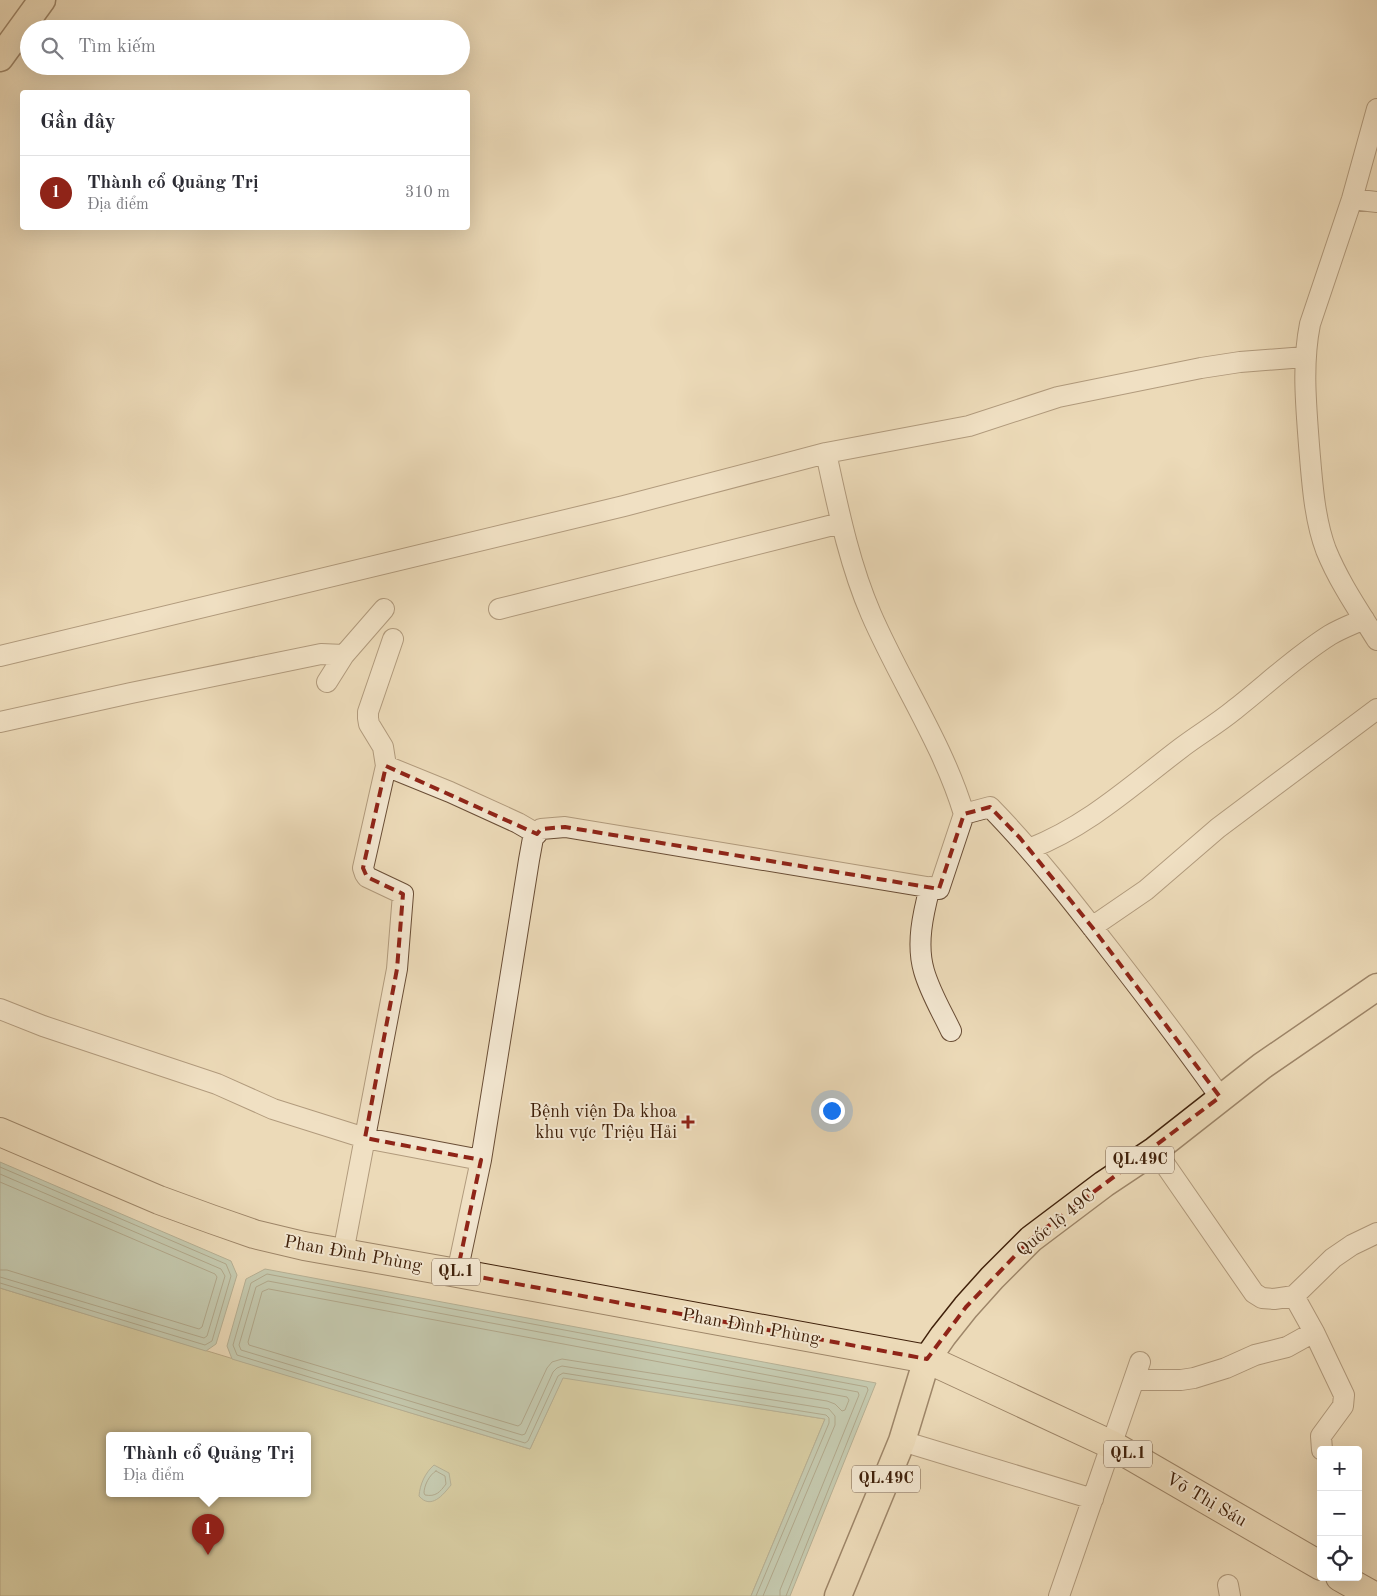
<!DOCTYPE html>
<html lang="vi">
<head>
<meta charset="utf-8">
<style>
	:root { --surface:#fff; --page:#f7f7f7; --text:#2b2b33; --muted:#7c7c81; --line:#e1e1e2; --accent:#8f2418 }
	body { margin:0; font-family:"Old Standard TT",serif; background:var(--page); color:var(--text) }
	.controls { position:absolute; right:15px; bottom:15px; display:grid; overflow:hidden; border-radius:5px; box-shadow:0 5px 20px #0002 }
	.controls button { width:45px; height:45px; display:grid; place-items:center; padding:0; border:0; border-bottom:1px solid var(--line); background:var(--surface); color:var(--text); font:25px sans-serif }
	.you { position:absolute; left:831px; top:1110px; width:18px; height:18px; margin:-12px; border:4px solid #fff; border-radius:50%; background:#1a73e8; box-shadow:0 0 0 8px #1a73e833 }
	.badge { display:grid; place-items:center; width:32px; height:32px; border-radius:50%; background:var(--accent); color:#fff; font-size:16px; font-weight:700 }
	.pin { position:absolute; translate:-50% -41px; filter:drop-shadow(0 1px 2px #0008) }
	.pin::after { content:''; position:absolute; top:26px; width:18px; height:15px; background:inherit; clip-path:polygon(0 0,100% 0,50% 100%) }
	.popup { position:absolute; left:106px; top:1432px; width:205px; height:65px; box-sizing:border-box; display:grid; place-content:center; border-radius:5px; background:var(--surface); filter:drop-shadow(0 1px 4px #0005); font-size:16px; white-space:nowrap; color:var(--muted) }
	.popup b { font-size:19px; color:var(--text) }
	.popup::after { content:''; position:absolute; left:50%; top:100%; margin-left:-10px; border:10px solid transparent; border-top-color:var(--surface) }
	.list { margin:0; padding:0; list-style:none }
	h2 { display:flex; justify-content:space-between; align-items:center; height:65px; margin:0; padding:0 20px; font-size:21px }
	h2 small { font-size:16px; font-weight:400; color:var(--muted) }
	.list li { display:grid; grid-template-columns:32px 1fr auto; gap:15px; align-items:center; box-sizing:border-box; height:75px; padding:0 20px; border-top:1px solid var(--line) }
	.list b { display:block; font-size:19px; white-space:nowrap }
	.list p { margin:0; font-size:16px; white-space:nowrap; color:var(--muted) }
	.list em { font-size:16px; font-style:normal; color:var(--muted) }
	.icon { flex:none; width:28px; height:28px; fill:none; stroke:currentColor; stroke-width:2; stroke-linecap:round; stroke-linejoin:round }
	.map { position:relative; flex:none; width:1377px; height:1596px; overflow:hidden }
	.search { position:absolute; background:var(--surface); box-shadow:0 5px 20px #0002; left:20px; top:20px; width:450px; height:55px; display:flex; align-items:center; gap:12px; box-sizing:border-box; padding:0 18px; border-radius:28px; color:var(--muted); font-size:19px }
	.panel { position:absolute; background:var(--surface); box-shadow:0 5px 20px #0002; left:20px; top:90px; width:450px; height:140px; border-radius:5px }
	.map>svg:first-child { display:block }
	.green { fill:#bebd8a; stroke:#7e6e4a; fill-rule:evenodd }
	.water { fill:#9abbaa; stroke:#767d6a }
	.lines { fill:none; stroke-linecap:round; stroke-linejoin:round }
	.shore { stroke:#6c6e5a; stroke-width:1 }
	.minor-casing { stroke:#6a4e36; stroke-width:22 }
	.major-casing { stroke:#3f200a; stroke-width:29 }
	.highway-casing { stroke:#3f200a; stroke-width:30 }
	.minor { stroke:#f3e7d1; stroke-width:20 }
	.major { stroke:#ecdab8; stroke-width:26 }
	.highway { stroke:#ecdab8; stroke-width:28 }
	.marked { fill:none; stroke:#8f2418; stroke-width:4; stroke-dasharray:10 6; stroke-linejoin:round }
	.poi-dot { fill:#8f2418; stroke:#f3e7d1; stroke-width:2 }
	.labels { text-anchor:middle; dominant-baseline:central; stroke-width:4; stroke-linejoin:round; paint-order:stroke }
	.shield { fill:#f3e7d1; stroke:#755c46; stroke-width:1 }
	.shield-label { font-size:16px; font-weight:bold; fill:#3f200a }
	.poi-label { font-size:18px; fill:#3f200a; stroke:#f3e7d1; text-anchor:end }
	.street-label { font-size:18px; fill:#3f200a; stroke:#f3e7d1 }
</style>
</head>
<body>
<div class="map">
<svg width="1377" height="1596" viewBox="0 0 1377 1596">
	<rect width="100%" height="100%" fill="#ecdab8"/>
	<filter id="stains"><feTurbulence type="fractalNoise" baseFrequency=".004" numOctaves="4"/><feColorMatrix values="0 0 0 0 .2 0 0 0 0 .09 0 0 0 0 .02 0 0 0 .5 -.17"/></filter>
	<radialGradient id="worn" r=".72"><stop offset=".6" stop-color="#630" stop-opacity="0"/><stop offset="1" stop-color="#630" stop-opacity=".3"/></radialGradient>
	<path class="green" d="M 0,1288 L 530,1449 L 563,1377 L 825,1419 L 751,1596 L 0,1596 ZM 109,1436 L 307,1436 L 307,1494 L 109,1494 Z"/>
	<path class="water" d="M 0,1162 L 231,1261 L 237,1275 L 216,1344 L 206,1351 L 0,1288 Z
		M 265,1269 L 876,1383 L 790,1596 L 751,1596 L 825,1419 L 563,1378 L 530,1449 L 232,1359 L 227,1346 L 246,1279 Z
		M 434,1465 L 449,1473 L 451,1485 C 443,1495 431,1510 419,1496 C 420,1484 425,1473 434,1465 Z"/>
	<g class="lines">
		<path class="shore" d="M 0,1167 L 226,1264 L 231,1276 L 212,1341 L 205,1345 L 0,1283
			M 0,1174 L 221,1269 L 225,1276 L 207,1336 L 204,1338 L 0,1277
			M 0,1182 L 215,1274 L 217,1277 L 202,1327 L 199,1329 L 7,1270 L 0,1270
			M 269,1289 L 847,1397 L 849,1400 L 845,1410 L 842,1411 L 835,1404 L 827,1401 L 562,1359 L 552,1362 L 547,1368 L 521,1424 L 518,1426 L 249,1345 L 248,1342 L 262,1292 Z
			M 436,1471 L 445,1476 L 446,1484 C 440,1492 436,1497 425,1495 L 424,1493 C 424,1486 429,1475 436,1471 Z
			M 756,1596 L 829,1423 L 829,1418 L 826,1415 L 563,1373 L 558,1376 L 528,1441 L 525,1443 L 237,1355 L 233,1345 L 251,1283 L 267,1274 L 867,1387 L 868,1390 L 786,1596
			M 763,1596 L 835,1425 L 835,1416 L 829,1409 L 562,1366 L 557,1368 L 553,1372 L 525,1434 L 522,1435 L 241,1350 L 239,1345 L 256,1287 L 268,1281 L 858,1392 L 859,1395 L 780,1590 L 780,1596"/>
		<g class="minor-casing">
			<path id="minor" d="M 1377,109 L 1352,199 L 1310,324 C 1302,364 1306,405 1309,445 C 1312,480 1314,518 1326,550 C 1339,582 1359,611 1377,640
				M 1352,199 L 1377,202
				M 826,453 C 838,508 849,563 871,614 C 900,681 943,744 964,814
				M 499,609 L 841,523
				M 0,656 L 624,506 L 826,453 L 969,426 L 1058,397 L 1201,368 L 1240,362 L 1305,357
				M 327,682 L 344,655 L 384,609
				M 0,722 L 131,693 L 321,654 L 344,655
				M 386,766 L 450,792 L 518,823 L 537,834
				M 1029,849 C 1088,826 1131,786 1181,748 C 1198,735 1217,724 1234,710 C 1266,685 1295,657 1330,635 C 1340,629 1353,624 1364,619
				M 930,887 C 923,914 916,944 924,971 C 930,992 942,1012 951,1031
				M 1092,927 L 1146,890 L 1218,828 L 1377,709
				M 0,1009 L 43,1026 L 217,1084 L 273,1109 L 365,1138 L 481,1160
				M 1155,1150 L 1254,1293 L 1262,1298 L 1274,1299 L 1294,1296 L 1333,1258 L 1352,1245 L 1377,1233
				M 343,1253 L 397,969 L 403,894 L 367,877 L 365,874 L 363,868 L 386,766 L 383,747 L 369,724 L 368,718 L 368,712 L 393,639
				M 457,1273 L 481,1160 L 529,860 L 533,838 L 541,829 L 565,827 L 939,889 L 964,814 L 990,807 C 1034,852 1072,901 1110,950 C 1148,999 1185,1047 1220,1097
				M 1294,1296 L 1314,1332 L 1344,1395 L 1343,1406 L 1321,1436 L 1322,1450
				M 1134,1380 L 1181,1380 L 1194,1378 L 1226,1368 L 1255,1355 L 1287,1347 L 1314,1332
				M 902,1441 L 1093,1499
				M 1228,1585 L 1230,1596
				M 1059,1596 L 1140,1362"/>
		</g>
		<g class="major-casing">
			<path id="major" d="M 0,58 L 42,0
				M 838,1596 L 902,1441 L 927,1359 L 943,1336 L 966,1307 L 992,1278 L 1031,1239 L 1104,1184 L 1155,1150 L 1262,1066 L 1377,987"/>
		</g>
		<g class="highway-casing">
			<path id="highway" d="M 0,1132 L 159,1200 L 211,1219 L 254,1234 L 304,1246 L 457,1273 L 927,1359 L 1112,1445 L 1321,1566
				M 1340,1577 L 1374,1596"/>
		</g>
		<use href="#minor" class="minor"/>
		<use href="#major" class="major"/>
		<use href="#highway" class="highway"/>
	</g>
	<path d="M0 0H1377V1596H0ZM 386,766 L 537,834 L 541,829 L 565,827 L 939,889 L 964,814 L 990,807 L 1020,838 L 1092,927 L 1220,1097 L 1031,1239 L 966,1307 L 927,1359 L 457,1273 L 481,1160 L 365,1138 L 397,969 L 403,894 L 367,877 L 363,868 Z" fill="#ecdab8" fill-opacity=".55" fill-rule="evenodd"/>
	<path class="marked" d="M 386,766 L 537,834 L 541,829 L 565,827 L 939,889 L 964,814 L 990,807 L 1020,838 L 1092,927 L 1220,1097 L 1031,1239 L 966,1307 L 927,1359 L 457,1273 L 481,1160 L 365,1138 L 397,969 L 403,894 L 367,877 L 363,868 Z"/>
	<path class="poi-dot" d="M685.5 1114.5h5v5h5v5h-5v5h-5v-5h-5v-5h5z"/>
	<g class="labels">
		<g class="shield">
			<rect x="1106" y="1146.5" width="68" height="27" rx="4"/>
			<rect x="432" y="1258.5" width="48" height="27" rx="4"/>
			<rect x="1104" y="1440.5" width="48" height="27" rx="4"/>
			<rect x="852" y="1465.5" width="68" height="27" rx="4"/>
		</g>
		<g class="shield-label">
			<text x="1140" y="1160">QL.49C</text>
			<text x="456" y="1272">QL.1</text>
			<text x="1128" y="1454">QL.1</text>
			<text x="886" y="1479">QL.49C</text>
		</g>
		<g class="poi-label">
			<text x="677" y="1112">Bệnh viện Đa khoa<tspan x="677" dy="21">khu vực Triệu Hải</tspan></text>
		</g>
		<g class="street-label">
			<text transform="translate(1056 1223) rotate(-39)">Quốc lộ 49C</text>
			<text transform="translate(353 1254) rotate(10)">Phan Đình Phùng</text>
			<text transform="translate(751 1327) rotate(10)">Phan Đình Phùng</text>
			<text transform="translate(1206 1500) rotate(30)">Võ Thị Sáu</text>
		</g>
	</g>
	<rect width="100%" height="100%" filter="url(#stains)"/>
	<rect width="100%" height="100%" fill="url(#worn)"/>
</svg>
<div class="controls">
<button>+</button>
<button>−</button>
<button><svg class="icon" aria-label="locate" viewBox="0 0 24 24"><circle cx="12" cy="12" r="6"/><path d="M12 2v4M12 18v4M2 12h4M18 12h4"/></svg></button>
</div>
<div class="you"></div>
<div class="pin badge" style="left:208px;top:1555px">1</div>
<div class="popup"><b>Thành cổ Quảng Trị</b>Địa điểm</div>
<div class="search"><svg class="icon" aria-label="search" viewBox="0 0 24 24"><circle cx="10" cy="10" r="6"/><path d="M15 15l6 6"/></svg>Tìm kiếm</div>
<section class="panel">
<h2>Gần đây<small></small></h2>
<ul class="list">
<li><span class="badge">1</span><div><b>Thành cổ Quảng Trị</b><p>Địa điểm</p></div><em>310 m</em></li>
</ul>
</section>
</div>
</body>
</html>
